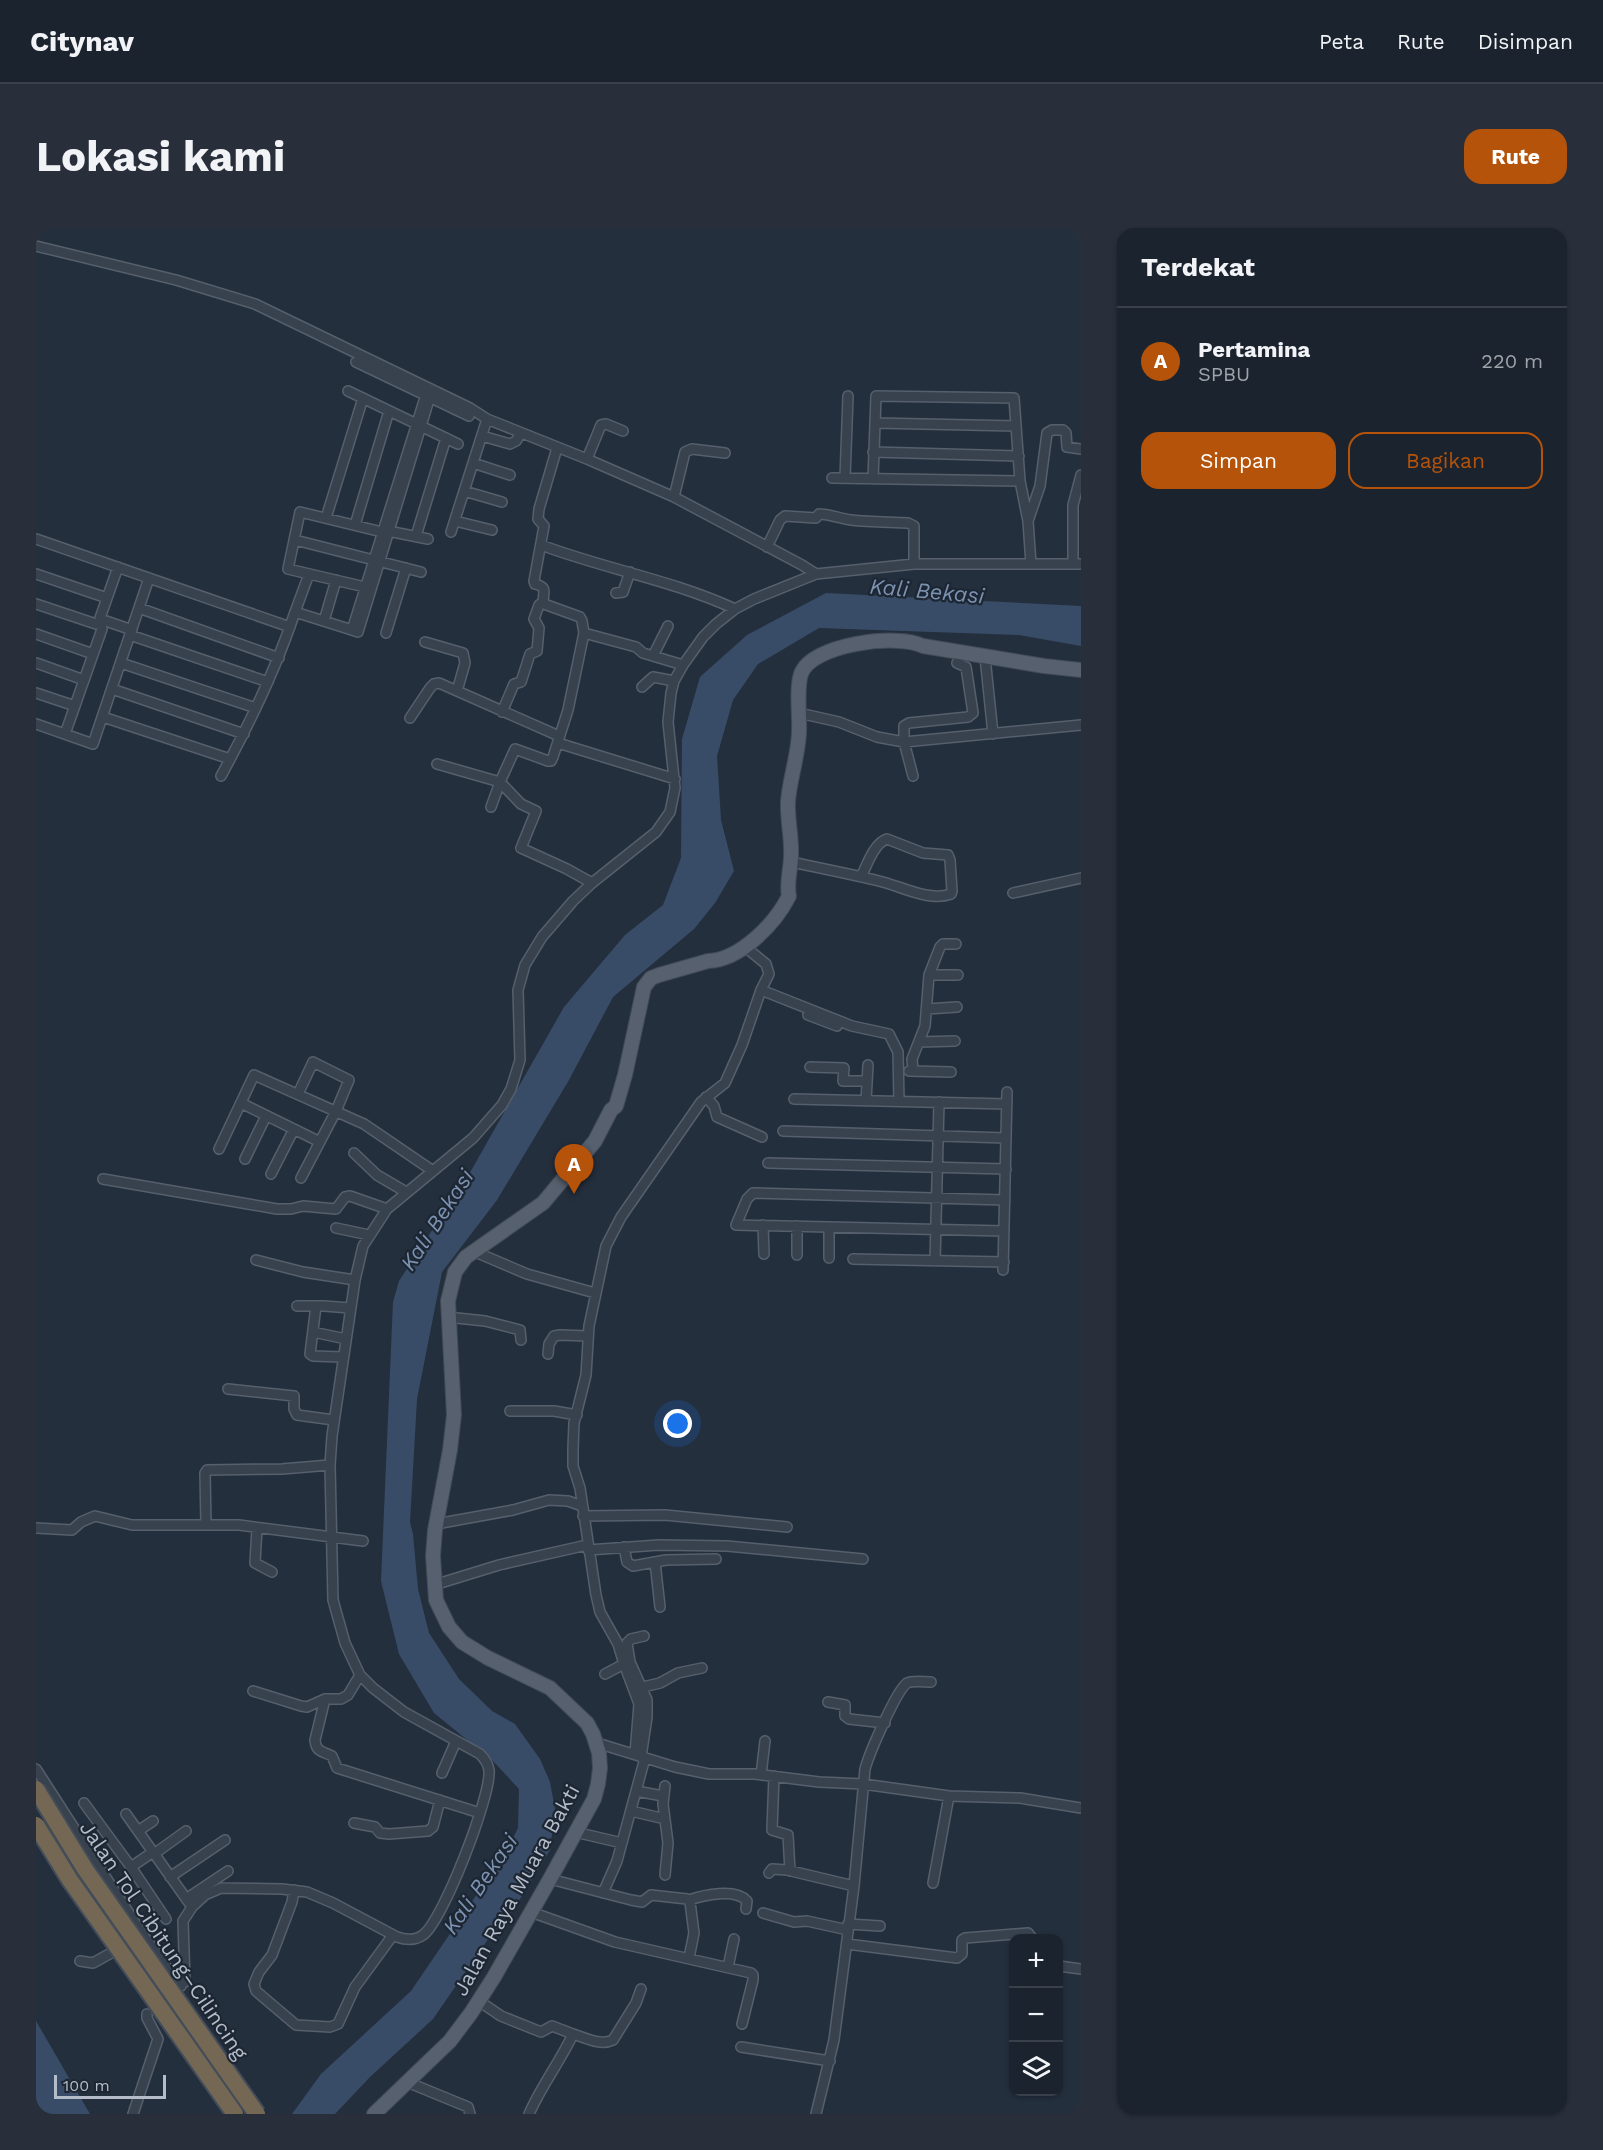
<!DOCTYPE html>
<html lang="id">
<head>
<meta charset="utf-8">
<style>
	:root { --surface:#1b232e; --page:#282f3a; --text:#f1f3f6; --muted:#a0a4aa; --line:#39404a; --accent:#b45309 }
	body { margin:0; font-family:"Work Sans",sans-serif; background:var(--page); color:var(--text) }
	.controls { position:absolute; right:18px; bottom:18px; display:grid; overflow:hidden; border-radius:12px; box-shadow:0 2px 4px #0004 }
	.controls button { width:54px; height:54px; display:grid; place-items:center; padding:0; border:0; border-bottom:2px solid var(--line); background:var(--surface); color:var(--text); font:30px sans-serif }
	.scale { position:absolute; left:18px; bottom:15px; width:112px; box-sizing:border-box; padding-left:6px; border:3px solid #b4bcc9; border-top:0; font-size:16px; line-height:21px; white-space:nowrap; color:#b4bcc9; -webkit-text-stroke:4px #1d2633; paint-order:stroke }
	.you { position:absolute; left:642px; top:1196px; width:21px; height:21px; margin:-15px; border:4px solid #fff; border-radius:50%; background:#1a73e8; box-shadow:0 0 0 9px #1a73e833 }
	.badge { display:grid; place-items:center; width:39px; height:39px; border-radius:50%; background:var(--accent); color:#fff; font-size:20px; font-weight:700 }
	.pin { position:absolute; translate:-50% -50px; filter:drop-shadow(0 2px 3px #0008) }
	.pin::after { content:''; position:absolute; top:32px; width:21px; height:18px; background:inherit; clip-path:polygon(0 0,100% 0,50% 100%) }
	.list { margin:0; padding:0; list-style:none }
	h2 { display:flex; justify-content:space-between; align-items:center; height:78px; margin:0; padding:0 24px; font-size:26px }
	h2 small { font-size:20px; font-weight:400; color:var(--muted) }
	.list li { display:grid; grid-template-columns:39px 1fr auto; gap:18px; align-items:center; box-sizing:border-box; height:108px; padding:0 24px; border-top:2px solid var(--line) }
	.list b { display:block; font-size:22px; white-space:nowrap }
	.list p { margin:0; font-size:20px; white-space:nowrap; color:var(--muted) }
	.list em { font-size:20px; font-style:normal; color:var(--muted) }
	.actions { display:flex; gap:12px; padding:18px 24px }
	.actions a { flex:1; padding:14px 0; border:2px solid var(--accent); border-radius:18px; text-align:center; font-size:21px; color:var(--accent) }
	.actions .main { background:var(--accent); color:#fff }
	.icon { flex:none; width:33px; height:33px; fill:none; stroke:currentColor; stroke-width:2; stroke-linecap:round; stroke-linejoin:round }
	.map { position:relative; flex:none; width:1045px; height:1886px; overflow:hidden; border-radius:18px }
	header { display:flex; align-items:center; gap:36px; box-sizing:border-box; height:84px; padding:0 30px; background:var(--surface); border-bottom:2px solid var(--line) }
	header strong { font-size:28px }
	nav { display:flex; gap:33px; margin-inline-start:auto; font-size:21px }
	.intro { display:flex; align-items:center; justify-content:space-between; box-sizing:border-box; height:144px; padding:0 36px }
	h1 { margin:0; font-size:42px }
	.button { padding:15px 27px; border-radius:18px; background:var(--accent); color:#fff; font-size:21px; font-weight:700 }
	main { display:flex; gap:36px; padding:0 36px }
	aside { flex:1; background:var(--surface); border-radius:18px; box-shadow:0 2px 4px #0004 }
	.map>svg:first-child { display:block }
	.water { fill:#394c67 }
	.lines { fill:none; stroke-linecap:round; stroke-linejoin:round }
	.minor-casing { stroke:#565f6c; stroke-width:12 }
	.primary-casing { stroke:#414a57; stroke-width:16 }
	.minor { stroke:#38414e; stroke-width:9 }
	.primary { stroke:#56606e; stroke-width:14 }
	.motorway-bridge-casing { stroke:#434c59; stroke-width:20; stroke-linecap:butt }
	.motorway-bridge { stroke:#746855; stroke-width:16 }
	.labels { text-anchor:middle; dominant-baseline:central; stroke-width:4.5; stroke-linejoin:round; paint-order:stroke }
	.street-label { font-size:21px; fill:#b4bcc9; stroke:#1d2633 }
	.water-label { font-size:22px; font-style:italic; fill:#7c92b1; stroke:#1d2633 }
</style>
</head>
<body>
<header>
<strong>Citynav</strong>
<nav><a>Peta</a><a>Rute</a><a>Disimpan</a></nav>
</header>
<div class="intro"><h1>Lokasi kami</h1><a class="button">Rute</a></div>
<main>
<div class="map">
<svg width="1045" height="1886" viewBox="0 0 1045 1886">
	<rect width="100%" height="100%" fill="#242f3e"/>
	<path class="water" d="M 790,365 L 1045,378 L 1045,418 L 983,407 L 783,400 L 722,436 L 697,472 L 681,528 L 685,592 L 698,643 L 679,675 L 658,701 L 577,769 L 533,852 L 461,972 L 406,1044 L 381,1171 L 374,1294 L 377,1306 L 382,1361 L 393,1405 L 423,1451 L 456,1483 L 479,1496 L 504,1531 L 514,1554 L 519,1581 L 514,1622 L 476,1684 L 457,1704 L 397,1791 L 333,1850 L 299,1886 L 256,1886 L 285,1846 L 375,1763 L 471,1622 L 482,1600 L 483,1561 L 457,1533 L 398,1485 L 363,1426 L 345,1353 L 357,1074 L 363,1053 L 436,941 L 528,779 L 589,707 L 627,677 L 645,630 L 646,511 L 664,449 L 711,407 Z
		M 0,1793 L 54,1886 L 6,1886 L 0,1876 Z"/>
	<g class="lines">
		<g class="minor-casing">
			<path id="minor" d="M 0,18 L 140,52 L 219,76 L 434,180 L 451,191 L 551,231 L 638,269 L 766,337 L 780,346
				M 320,134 L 433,188
				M 392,160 L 316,402 L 322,404 L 396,162
				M 312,163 L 422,216
				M 839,195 L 980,198
				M 446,208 L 474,216 L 480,213 L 485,205
				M 837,224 L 983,228
				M 551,231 L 565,197 L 570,196 L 587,203
				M 437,235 L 474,247
				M 796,250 L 984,253
				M 809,250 L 812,168
				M 837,251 L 840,168 L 978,170 L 984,253 L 992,293
				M 428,263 L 466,274
				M 638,269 L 649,224 L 656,221 L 689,225
				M 290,290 L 327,170
				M 419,293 L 456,302
				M 319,297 L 353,183
				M 415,304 L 451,191
				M 380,308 L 410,210
				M 0,311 L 254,399
				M 259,312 L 385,344
				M 505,317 C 569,341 636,352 699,381
				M 731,319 L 744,292 L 749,288 L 780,290 L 783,286 C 794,286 805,291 815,292 C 834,294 853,294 872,295 L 878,298 L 878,336
				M 995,336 L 992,293 L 1004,258 L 1011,205 L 1016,202 L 1027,202 L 1030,205 L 1031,219 L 1045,221
				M 1037,336 L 1037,277 L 1045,247
				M 0,346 L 71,370
				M 329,359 L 252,341 L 264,284 L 346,304 L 352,303 L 392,311
				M 580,365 L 587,364 L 594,344
				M 0,376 L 60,396 L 70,393 L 96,402
				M 103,380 L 243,430
				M 259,384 L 273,346
				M 288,393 L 300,352
				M 350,405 L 370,340
				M 548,405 L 600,419 L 607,425 L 647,437
				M 0,406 L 57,426
				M 94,407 L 232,454
				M 389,414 L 427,425 L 429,435 L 421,463
				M 617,428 L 632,398
				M 949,429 L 957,506
				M 0,435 L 48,452
				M 85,435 L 220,480
				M 606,459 L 617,449 L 638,453
				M 76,461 L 208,506
				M 0,465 L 39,478
				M 466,484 L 478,456 L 485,454 L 494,426 L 501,423 L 503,400 L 498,391 L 503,377 L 507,374
				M 763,485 L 803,494 L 841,509 L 868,514 L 1045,497
				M 67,489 L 194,531
				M 374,490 L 394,460 L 398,456 L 403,455 L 523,508
				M 0,496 L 57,516 L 113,350
				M 29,506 L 66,401 L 64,390 L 82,339
				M 522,515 L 639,551
				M 401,536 L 464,554 L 479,521 L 512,533 L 515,533 L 517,529 L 532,482 L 548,405 L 546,393 L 544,389 L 508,376 C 505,365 514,360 499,356 L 498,353 L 508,298 L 502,291 L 503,281 L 521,220
				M 185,548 C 214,495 240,441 259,384 L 316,402
				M 877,548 L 868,514 L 868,498 L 873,495 L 932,489 L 937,485 L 930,439 L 921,435 L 927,425
				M 455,579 L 464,554 L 485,576 L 500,583 L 485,620 L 531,641 L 556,655
				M 755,634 C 784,640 814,646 843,653 C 865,658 892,674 915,666 L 916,663 L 914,632 L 912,627 L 887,625 L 851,611 C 838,615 831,637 825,649
				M 977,665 L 1045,650
				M 893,747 L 922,747
				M 725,762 L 816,798 L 853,806 L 862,824 L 863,873
				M 891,781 L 921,779
				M 772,787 L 801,798
				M 883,814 L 919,813
				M 774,839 L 808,840 L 807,853 L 831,853
				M 873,843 L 915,844
				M 877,843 L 876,831 L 889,798 L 893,747 L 904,719 L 907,716 L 920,716
				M 262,866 L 277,834 L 313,852 L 300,883 L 265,950
				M 670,869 L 678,878 L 681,889 L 726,909
				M 758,871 L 971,876
				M 830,873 L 832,837
				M 205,875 L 284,914
				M 747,903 L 970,910
				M 183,921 L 218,847 L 328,896 L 397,943
				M 318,925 L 341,947 L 370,964
				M 209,931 L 230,888
				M 732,935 L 970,941
				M 235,946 L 258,901
				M 67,951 L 241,981 L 255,981 L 267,978 L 300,981 L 309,969 L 314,968 L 351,981
				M 727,997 L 728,1026
				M 761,998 L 761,1027
				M 793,999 L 793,1030
				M 300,1000 L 333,1007
				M 968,1003 L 700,997 L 711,971 L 717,965 L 969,972
				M 437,1023 L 491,1046 L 559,1065
				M 817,1031 L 968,1034
				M 220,1032 L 267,1044 L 319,1052
				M 899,1033 L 903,874
				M 967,1042 L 971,864
				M 261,1078 L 288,1078 L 314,1080
				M 280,1078 L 274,1126 L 277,1128 L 307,1129
				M 411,1089 L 449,1093 L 484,1102 L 485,1112
				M 277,1104 L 310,1111
				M 512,1126 L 513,1116 L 518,1108 L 524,1107 L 552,1108
				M 192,1161 L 258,1168 L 258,1181 L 261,1187 L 298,1192
				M 474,1183 L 518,1183 L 541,1187
				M 547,1288 L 629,1287 L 751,1299
				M 400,1296 L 477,1282 L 513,1272 L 532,1273 L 546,1278
				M 170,1297 L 169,1245 L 171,1242 L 246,1241 L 294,1237
				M 0,1300 L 36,1302 L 45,1294 L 59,1288 L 96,1297 L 203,1297 L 327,1313
				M 221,1300 L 219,1335 L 236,1344
				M 588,1319 L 591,1334 L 597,1338 L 630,1332 L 680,1331
				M 552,1322 L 623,1317 L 691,1318 L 827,1331
				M 619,1334 L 624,1379
				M 398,1357 L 463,1337 L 551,1317
				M 569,1446 L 588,1436
				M 607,1459 L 624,1455 L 642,1445 L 666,1440
				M 217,1463 L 265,1478 L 271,1479 L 289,1471 L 305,1471 L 312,1467 L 324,1447
				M 289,1471 L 279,1512 C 280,1524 286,1523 296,1528 L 301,1540 L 444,1585
				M 792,1474 L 809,1477 L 809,1488 L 813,1491 L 849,1495
				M 561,1515 L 639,1539 L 673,1546 L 719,1546 L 783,1554 L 827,1556 L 913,1568 L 984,1570 L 1045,1580
				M 599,1526 L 603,1476 L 588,1436 L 582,1416 L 564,1384 L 560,1367 L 544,1260 L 537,1238 L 537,1221 L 538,1195 L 550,1147 L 553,1098 L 570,1018 L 585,989 L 665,874 L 689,855 L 706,817 L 725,762 L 733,746 L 730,736 L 708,718
				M 605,1529 L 611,1489 L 611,1472 L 594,1434 L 591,1415 L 595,1411 L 608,1408
				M 0,1541 L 107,1707 L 145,1758
				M 406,1545 L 420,1513
				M 725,1547 L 729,1513
				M 738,1548 L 736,1602 L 752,1607 L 754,1643
				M 600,1563 L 627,1568
				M 48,1575 L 95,1639
				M 595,1583 L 629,1591
				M 90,1586 L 156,1679
				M 318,1595 L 339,1599 L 344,1605 L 353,1606 L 392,1603 L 397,1599 L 404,1572
				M 102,1603 L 117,1593
				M 539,1604 L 586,1615
				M 117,1624 L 95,1639 L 130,1691
				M 118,1626 L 150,1603
				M 733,1645 L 736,1641 L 751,1642 L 818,1658
				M 629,1647 L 632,1615 L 627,1576 L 629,1558
				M 134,1649 L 189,1612
				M 514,1651 L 595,1672 L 606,1674 L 615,1667 L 651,1671 L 654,1674 L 658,1705 L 653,1730
				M 897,1655 L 913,1568
				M 258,1662 L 256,1674 L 236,1727 L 223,1744 L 218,1756 L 220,1763 L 260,1797 L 294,1799 L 302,1796 L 319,1759 L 357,1707
				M 567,1665 L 581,1633 L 609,1530
				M 150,1671 L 192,1643
				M 653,1672 C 668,1667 699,1660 711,1673 L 710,1681
				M 495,1684 L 579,1714 L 715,1745 L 717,1747 L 717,1752 L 706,1796
				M 727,1685 L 758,1694 L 771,1693 L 812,1702
				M 812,1696 L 844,1698
				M 811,1716 L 921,1730 L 926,1726 L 926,1712 L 929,1710 L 992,1705 L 996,1710
				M 44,1733 L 57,1735 L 102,1710
				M 1023,1738 L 1045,1741
				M 692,1739 L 698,1711
				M 149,1754 L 147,1693 L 156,1679 L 169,1667 L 185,1660 L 246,1661 L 271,1664 L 297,1675 L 361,1709 C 370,1712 379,1713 387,1707 C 407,1693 456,1566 453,1542 C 452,1536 448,1530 444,1526 L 368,1484 L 337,1460 L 324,1447 L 309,1415 L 297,1372 L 294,1237 L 296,1208 L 319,1052 L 327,1018 L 351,981 L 437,910 L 466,877 L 475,861 L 484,832 L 482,762 L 489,737 L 506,709 L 537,673 L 556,655 L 620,604 L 634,584 L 639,560 L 632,494 L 635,465 L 638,453 L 647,437 L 667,409 L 680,396 L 699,381 L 718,371 L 780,346 L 878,336 L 1045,336
				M 443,1773 L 465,1788 L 505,1804 L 516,1798 L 537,1806 C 524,1834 505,1858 493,1886
				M 537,1806 C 550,1810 564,1818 577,1812 L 600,1775 L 605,1761
				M 705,1819 L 794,1833
				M 371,1854 L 432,1879 L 434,1886
				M 97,1886 L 122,1811 L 111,1790 L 111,1786
				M 780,1886 L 798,1812 L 818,1658 L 829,1541 C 833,1526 860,1463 871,1455 C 877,1452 889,1454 895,1454"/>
		</g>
		<g class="primary-casing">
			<path id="primary" d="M 338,1886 L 414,1813 L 435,1785 L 458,1749 L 514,1651 L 558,1571 L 562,1556 L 564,1540 L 563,1525 L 557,1506 L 551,1495 L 514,1460 L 452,1430 L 426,1414 L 413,1399 L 400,1372 L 397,1328 L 399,1302 L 414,1222 L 418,1187 L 412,1073 L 419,1044 L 430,1029 L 507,975 L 559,913 L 575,882 L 580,878 L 589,847 L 608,759 L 615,750 L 623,747 L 672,733 C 704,732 739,696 753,668 C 750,655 755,641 755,628 C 756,609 751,591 752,573 C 754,550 762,528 763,505 C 764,488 760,461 765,446 C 775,416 862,405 887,418 L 1008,438 L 1045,442"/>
		</g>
		<use href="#minor" class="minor"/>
		<use href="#primary" class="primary"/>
		<g class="motorway-bridge-casing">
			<path id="motorway-bridge" d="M 0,1561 L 49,1641 L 221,1886
				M 0,1597 L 34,1652 L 199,1886"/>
		</g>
		<use href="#motorway-bridge" class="motorway-bridge"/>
	</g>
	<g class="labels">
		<g class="street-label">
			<text transform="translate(480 1662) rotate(-61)">Jalan Raya Muara Bakti</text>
			<text transform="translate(128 1712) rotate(56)">Jalan Tol Cibitung–Cilincing</text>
		</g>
		<g class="water-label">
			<text transform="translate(891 363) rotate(5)">Kali Bekasi</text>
			<text transform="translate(401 992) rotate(-57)">Kali Bekasi</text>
			<text transform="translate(444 1656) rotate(-56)">Kali Bekasi</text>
		</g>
	</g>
</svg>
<div class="controls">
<button>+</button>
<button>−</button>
<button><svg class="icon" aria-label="layers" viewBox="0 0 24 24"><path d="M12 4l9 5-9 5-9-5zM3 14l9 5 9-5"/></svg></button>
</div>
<div class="scale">100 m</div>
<div class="you"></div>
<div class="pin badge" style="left:538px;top:966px">A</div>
</div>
<aside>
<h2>Terdekat<small></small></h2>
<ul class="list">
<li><span class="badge">A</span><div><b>Pertamina</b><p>SPBU</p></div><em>220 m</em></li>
</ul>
<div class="actions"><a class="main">Simpan</a><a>Bagikan</a></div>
</aside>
</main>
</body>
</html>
